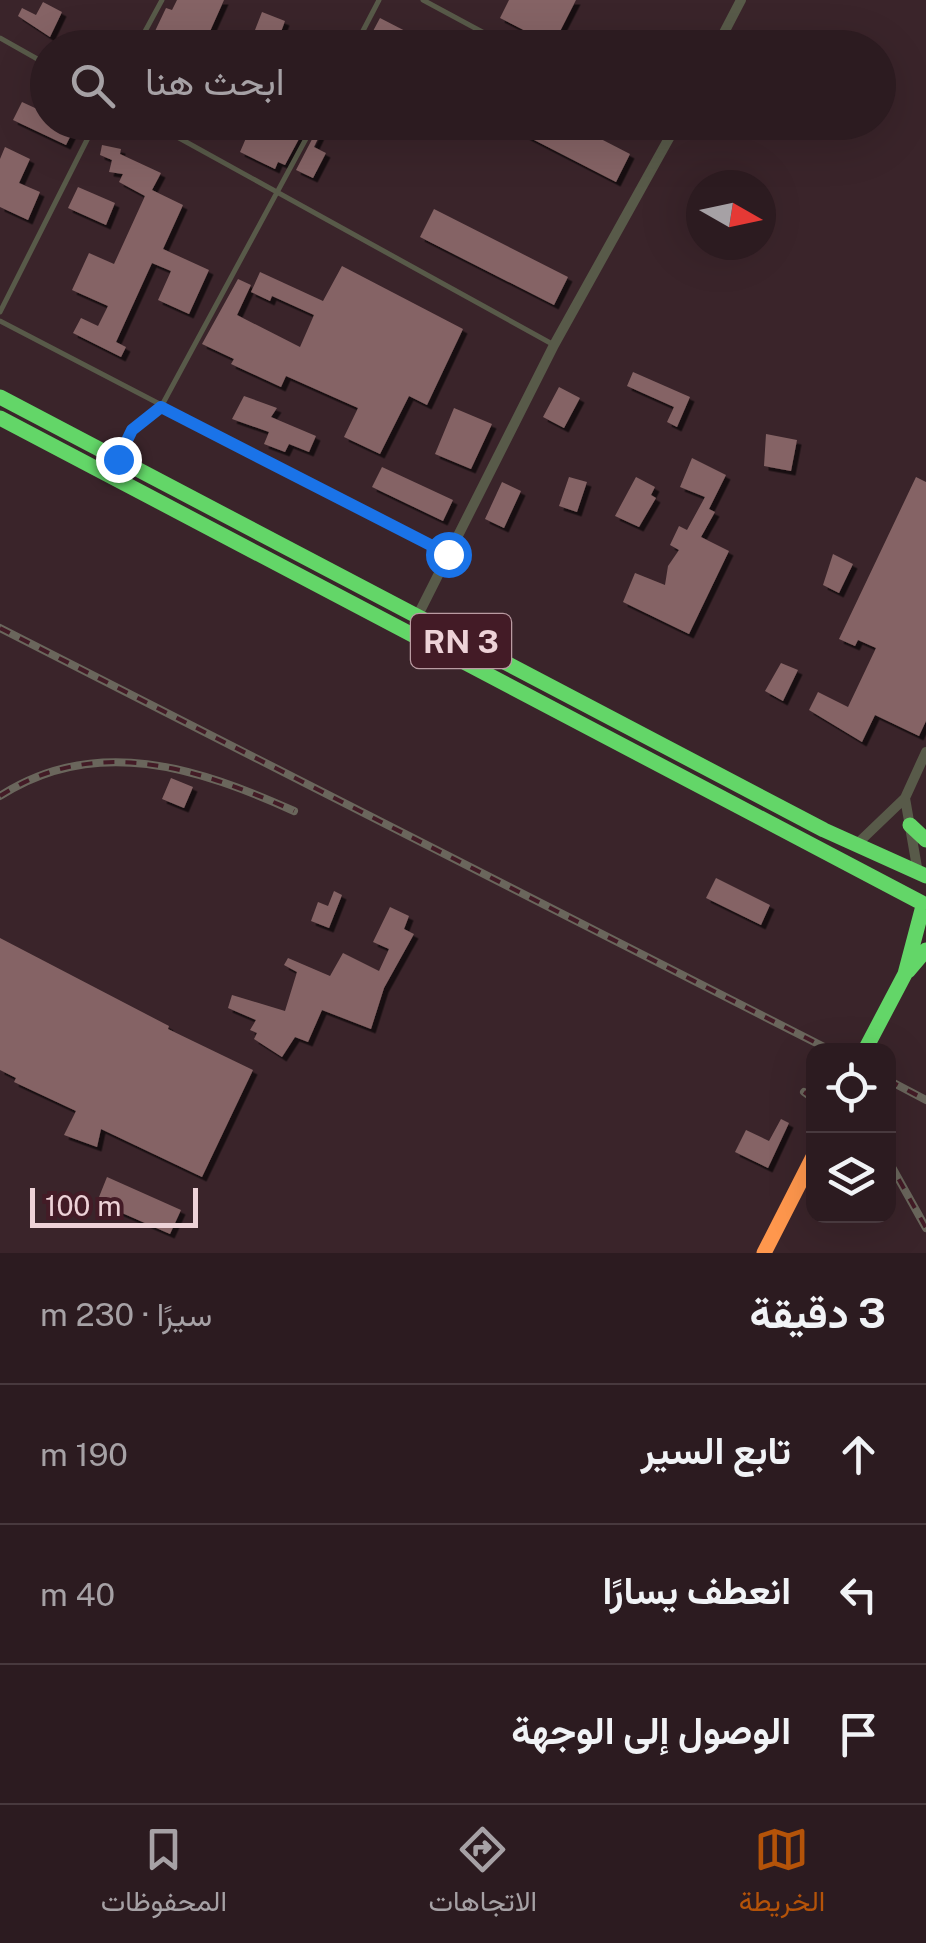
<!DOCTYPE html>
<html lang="ar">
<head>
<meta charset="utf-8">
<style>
	:root { --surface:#2c1b20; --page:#38282d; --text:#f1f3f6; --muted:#a6a1a5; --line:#48393e; --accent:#b45309 }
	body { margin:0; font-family:"Public Sans",Vazirmatn,sans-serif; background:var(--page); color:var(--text); direction:rtl }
	.controls { position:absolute; right:30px; bottom:30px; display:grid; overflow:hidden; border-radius:20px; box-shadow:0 10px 40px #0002 }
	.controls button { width:90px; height:90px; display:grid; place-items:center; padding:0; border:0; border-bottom:2px solid var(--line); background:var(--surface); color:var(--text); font:50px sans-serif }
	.compass { position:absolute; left:686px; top:170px; width:90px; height:90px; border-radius:50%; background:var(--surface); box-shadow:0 10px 40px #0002; rotate:99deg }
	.scale { position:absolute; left:30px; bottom:25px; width:168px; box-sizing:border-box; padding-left:10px; border:5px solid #edd2d7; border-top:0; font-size:28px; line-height:35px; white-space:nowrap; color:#edd2d7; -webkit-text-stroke:8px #431b26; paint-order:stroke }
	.stop { position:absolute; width:30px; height:30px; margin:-22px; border:8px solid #1a73e8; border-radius:50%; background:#fff }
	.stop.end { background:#1a73e8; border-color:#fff; box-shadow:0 2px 10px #0008 }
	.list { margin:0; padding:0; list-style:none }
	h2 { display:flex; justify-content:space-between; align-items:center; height:130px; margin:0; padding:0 40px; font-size:42px }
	h2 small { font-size:32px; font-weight:400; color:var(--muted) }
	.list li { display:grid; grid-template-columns:65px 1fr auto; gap:30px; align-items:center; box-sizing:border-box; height:140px; padding:0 40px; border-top:2px solid var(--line) }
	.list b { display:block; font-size:38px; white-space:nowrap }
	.list em { font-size:32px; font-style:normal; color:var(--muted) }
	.icon { flex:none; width:55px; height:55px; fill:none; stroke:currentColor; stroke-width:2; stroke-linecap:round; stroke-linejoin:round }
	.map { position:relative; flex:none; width:926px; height:1253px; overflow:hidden; direction:ltr }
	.search { position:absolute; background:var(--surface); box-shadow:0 10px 40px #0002; left:30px; right:30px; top:30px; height:110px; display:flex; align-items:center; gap:25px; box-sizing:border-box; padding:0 35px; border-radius:55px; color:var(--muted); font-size:38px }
	.sheet { height:550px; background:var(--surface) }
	nav { display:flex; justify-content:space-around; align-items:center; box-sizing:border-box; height:140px; border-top:2px solid var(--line); background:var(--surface); font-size:28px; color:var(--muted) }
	nav a { display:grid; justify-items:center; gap:5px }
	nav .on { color:var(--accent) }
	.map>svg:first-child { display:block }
	.building { fill:#856465; filter:url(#shadow) }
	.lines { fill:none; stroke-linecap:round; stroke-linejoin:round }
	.lane { stroke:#585a49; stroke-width:5 }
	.street { stroke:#585a49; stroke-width:10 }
	.fast { stroke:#63d668; stroke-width:15 }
	.slow { stroke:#ff974d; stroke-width:15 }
	.rail-casing { stroke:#6a665c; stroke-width:8 }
	.rail { stroke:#431b26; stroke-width:4; stroke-dasharray:11; stroke-linecap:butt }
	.route { stroke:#1a73e8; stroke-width:12 }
	.labels { text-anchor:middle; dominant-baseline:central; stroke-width:10; stroke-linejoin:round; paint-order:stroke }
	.shield { fill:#431b26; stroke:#ba9ba2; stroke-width:2.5 }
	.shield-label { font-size:32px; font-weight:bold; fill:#edd2d7 }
</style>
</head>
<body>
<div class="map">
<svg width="926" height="1253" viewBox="0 0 926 1253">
	<defs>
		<filter id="shadow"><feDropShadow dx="4.5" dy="4.5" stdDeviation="0" flood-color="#0009"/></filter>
	</defs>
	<rect width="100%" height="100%" fill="#3a242a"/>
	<path class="building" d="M 177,0 L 224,0 L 207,38 L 226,48 L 172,48 L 164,43 L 162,48 L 147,48 L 166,8 L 172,10 Z
		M 509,0 L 576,0 L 553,45 L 500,18 Z
		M 43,2 L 62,12 L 50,37 L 18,16 L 22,8 L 36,15 Z
		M 262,12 L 285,21 L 275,48 L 248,48 Z
		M 380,18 L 415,36 L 409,48 L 364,48 Z
		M 22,102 L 48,114 L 48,122 L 75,127 L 66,145 L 13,120 Z
		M 253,122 L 308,122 L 285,165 L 278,162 L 275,169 L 240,152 Z
		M 321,122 L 326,122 L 314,147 L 326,153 L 313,178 L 296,170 Z
		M 499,122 L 568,122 L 630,154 L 616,182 Z
		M 102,145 L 121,149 L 120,154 L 161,173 L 152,190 L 183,205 L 163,249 L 209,270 L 189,314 L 158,300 L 171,271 L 152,263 L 116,342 L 126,347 L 121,357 L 73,333 L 81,318 L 98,326 L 108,306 L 72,290 L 89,253 L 114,264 L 145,196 L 119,182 L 123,174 L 109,172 L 112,160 L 100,155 Z
		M 5,147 L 30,159 L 19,183 L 40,192 L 28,220 L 0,207 L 0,159 Z
		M 78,187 L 115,203 L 106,225 L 68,208 Z
		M 434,209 L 568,277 L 554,305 L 420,237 Z
		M 342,266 L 463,329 L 427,405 L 409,396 L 380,454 L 344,437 L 358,408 L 286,376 L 281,387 L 231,364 L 234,359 L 202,344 L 238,279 L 251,285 L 237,315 L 300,347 L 314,315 L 272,296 L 270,301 L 251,292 L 260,272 L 323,301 Z
		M 633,372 L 690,397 L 677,427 L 667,422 L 674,407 L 627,386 Z
		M 559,387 L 580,398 L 564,428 L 543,417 Z
		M 244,396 L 277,408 L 271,417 L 316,436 L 309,452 L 289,444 L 285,452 L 264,444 L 269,432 L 232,419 Z
		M 454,408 L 492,424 L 471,469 L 435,454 Z
		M 766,434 L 797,440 L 791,471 L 764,466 Z
		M 692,458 L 726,475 L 709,509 L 715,512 L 701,537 L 729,551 L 689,634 L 623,602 L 635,573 L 665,585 L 668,566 L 679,550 L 670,545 L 679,526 L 687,530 L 705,497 L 680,487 Z
		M 382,467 L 453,500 L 443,521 L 372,487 Z
		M 569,477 L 587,482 L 577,512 L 559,506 Z
		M 636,477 L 655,487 L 651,495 L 656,498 L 639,527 L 615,516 Z
		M 916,477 L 926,482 L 926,721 L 919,736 L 875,715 L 862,742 L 809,710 L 818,692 L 848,707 L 876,648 L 858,640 L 855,646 L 839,639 Z
		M 502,482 L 521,491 L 504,528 L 485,519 Z
		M 833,554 L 853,564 L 839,593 L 823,585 Z
		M 781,663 L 798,670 L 783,701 L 765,691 Z
		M 171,778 L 193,787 L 184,808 L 162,799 Z
		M 716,878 L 770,905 L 761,925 L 706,898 Z
		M 334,891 L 342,895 L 329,928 L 311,921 L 318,902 L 328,906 Z
		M 390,907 L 409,916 L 404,929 L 414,934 L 384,988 L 371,1029 L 322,1010 L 308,1042 L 295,1037 L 282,1057 L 254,1039 L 257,1033 L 250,1030 L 256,1020 L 228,1008 L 232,995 L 285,1011 L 297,972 L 284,965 L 288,958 L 330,976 L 343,953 L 379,971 L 389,949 L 373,942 Z
		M 0,938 L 169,1026 L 168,1029 L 253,1070 L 202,1177 L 101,1129 L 97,1147 L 64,1135 L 76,1111 L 14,1082 L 16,1078 L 0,1070 Z
		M 781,1119 L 789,1123 L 768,1168 L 735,1152 L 746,1130 L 769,1141 Z
		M 107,1177 L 181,1210 L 170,1234 L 97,1202 Z"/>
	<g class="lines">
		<path class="lane" d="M 423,0 L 512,48
			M 0,38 L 48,65
			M 136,48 L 162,0
			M 354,48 L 379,0
			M 150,122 L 554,345
			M 652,122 L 670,132
			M 0,312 L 96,122
			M 0,321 L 448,554
			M 120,453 L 141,420 L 161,407 L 315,122"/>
		<path class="street" d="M 716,48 L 741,0
			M 417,617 L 554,345 L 678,122
			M 905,798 L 918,873
			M 857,844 L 905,798 L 926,752"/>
		<path class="fast" d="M 0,397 L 824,830 L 926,876
			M 0,418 L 922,903
			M 910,825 L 926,840
			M 908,971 L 926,950
			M 865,1050 L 905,974 L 923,906"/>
		<path class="slow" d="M 764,1253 L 814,1155"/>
		<g class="rail-casing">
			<path id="rail" d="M 0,628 L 830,1050
				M 0,796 C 96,734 198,768 294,811
				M 888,1080 L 926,1100
				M 804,1092 L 814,1099
				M 888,1160 L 926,1228"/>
		</g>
		<use href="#rail" class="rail"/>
	</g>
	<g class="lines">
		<path class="route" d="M 118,459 L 132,430 L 161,407 L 448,554"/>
	</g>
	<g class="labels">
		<rect class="shield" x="411" y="614" width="100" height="54" rx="8"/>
		<g class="shield-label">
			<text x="461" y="641">RN 3</text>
		</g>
	</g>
</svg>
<div class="controls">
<button><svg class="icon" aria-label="locate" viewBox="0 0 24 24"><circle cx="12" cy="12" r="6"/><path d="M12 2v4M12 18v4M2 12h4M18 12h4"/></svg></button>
<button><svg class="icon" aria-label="layers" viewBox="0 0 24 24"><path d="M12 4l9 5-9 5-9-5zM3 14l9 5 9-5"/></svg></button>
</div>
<svg class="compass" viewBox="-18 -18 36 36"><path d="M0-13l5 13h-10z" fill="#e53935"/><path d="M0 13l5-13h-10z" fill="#a6a1a5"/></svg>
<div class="scale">100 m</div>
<div class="stop" style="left:448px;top:554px"></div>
<div class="stop end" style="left:118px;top:459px"></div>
<div class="search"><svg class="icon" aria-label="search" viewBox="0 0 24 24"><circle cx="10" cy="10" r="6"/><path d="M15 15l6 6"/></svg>ابحث هنا</div>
</div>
<section class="sheet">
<h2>3 دقيقة<small>سيرًا · 230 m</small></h2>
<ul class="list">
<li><svg class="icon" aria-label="ahead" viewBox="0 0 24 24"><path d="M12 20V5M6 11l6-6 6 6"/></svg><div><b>تابع السير</b></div><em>190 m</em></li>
<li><svg class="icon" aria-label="left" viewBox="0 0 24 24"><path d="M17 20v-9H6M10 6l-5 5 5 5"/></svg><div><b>انعطف يسارًا</b></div><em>40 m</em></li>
<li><svg class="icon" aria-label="arrive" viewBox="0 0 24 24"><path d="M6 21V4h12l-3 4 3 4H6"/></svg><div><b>الوصول إلى الوجهة</b></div></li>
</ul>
</section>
<nav>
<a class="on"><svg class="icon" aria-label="map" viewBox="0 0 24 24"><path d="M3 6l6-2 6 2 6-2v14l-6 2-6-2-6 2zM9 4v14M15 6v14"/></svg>الخريطة</a>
<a><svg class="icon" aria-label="directions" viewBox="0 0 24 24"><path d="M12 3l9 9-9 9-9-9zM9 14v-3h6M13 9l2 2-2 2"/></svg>الاتجاهات</a>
<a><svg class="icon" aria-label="saved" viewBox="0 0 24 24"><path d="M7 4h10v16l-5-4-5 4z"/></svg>المحفوظات</a>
</nav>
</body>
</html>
